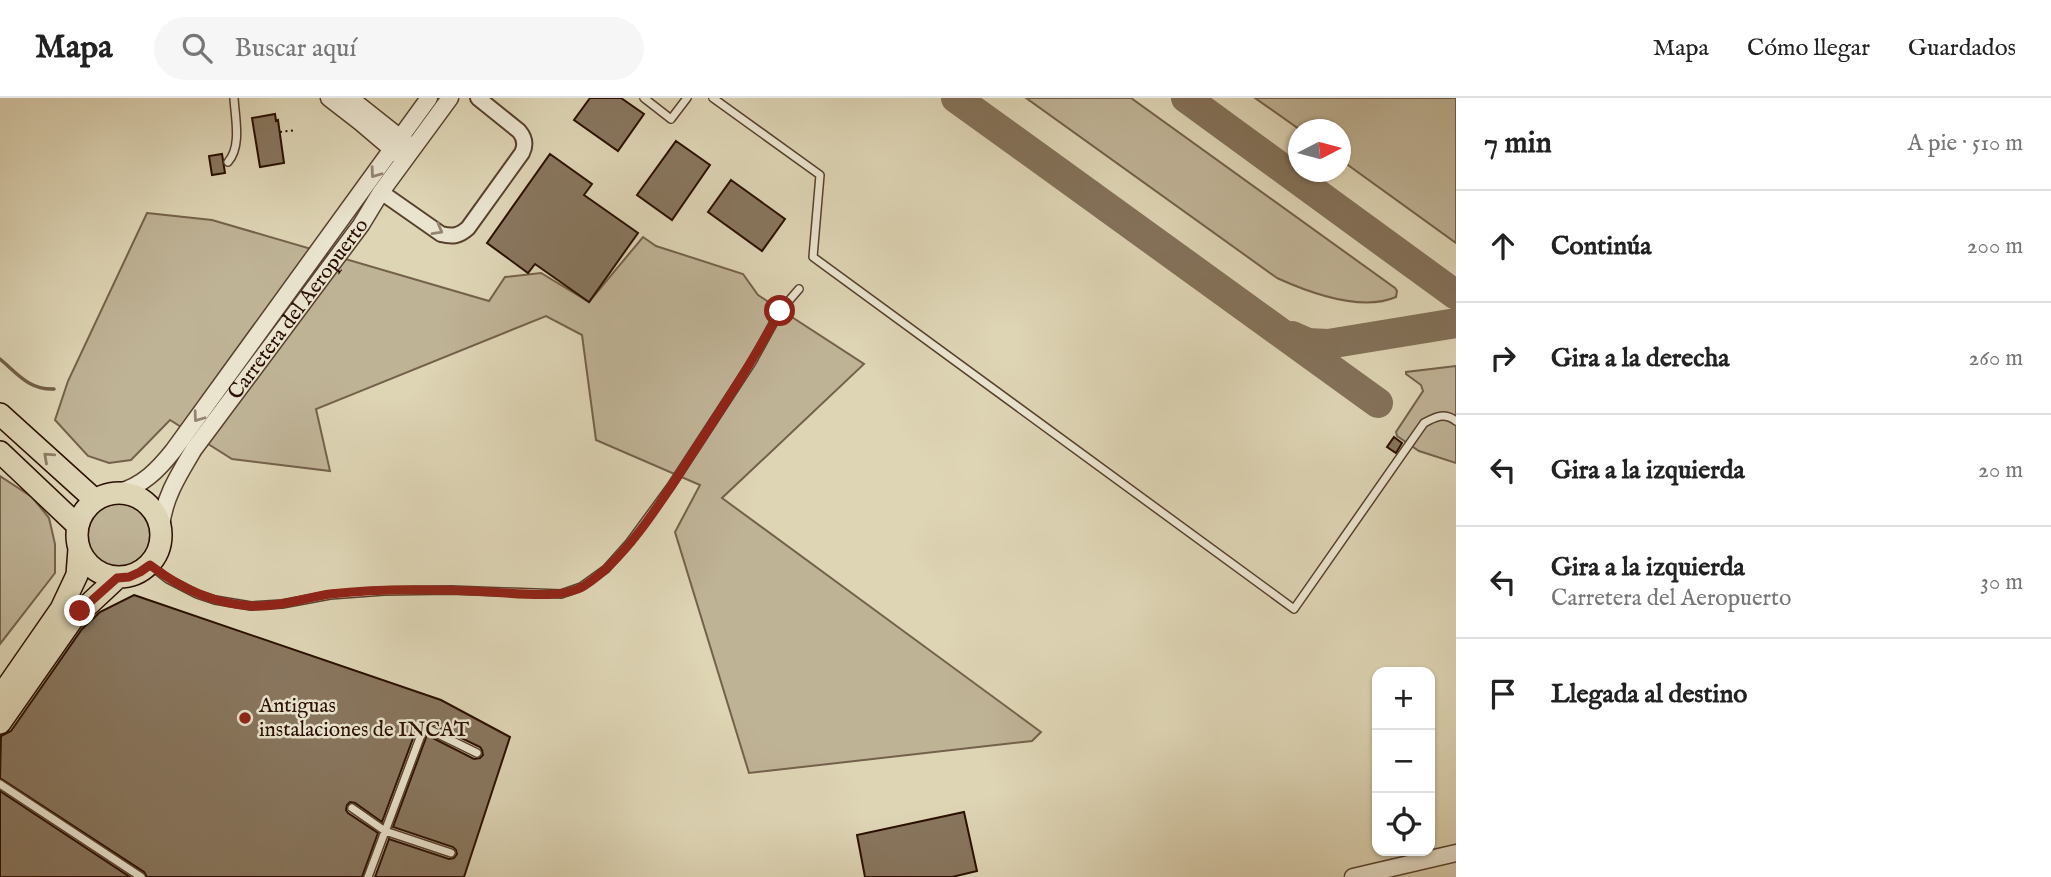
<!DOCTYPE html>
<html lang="es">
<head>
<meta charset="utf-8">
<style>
	:root { --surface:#fff; --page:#f6f6f6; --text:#222; --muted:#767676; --line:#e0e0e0 }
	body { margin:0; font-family:"IM FELL English",serif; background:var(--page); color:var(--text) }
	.controls { position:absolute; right:21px; bottom:21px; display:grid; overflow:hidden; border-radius:14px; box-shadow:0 2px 5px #0004 }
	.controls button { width:63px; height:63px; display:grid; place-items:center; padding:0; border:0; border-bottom:2px solid var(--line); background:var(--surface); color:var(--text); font:35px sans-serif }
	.compass { position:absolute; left:1288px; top:21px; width:63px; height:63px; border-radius:50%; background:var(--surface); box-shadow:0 2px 5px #0004; rotate:84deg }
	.stop { position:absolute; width:21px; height:21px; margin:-16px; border:5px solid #8f2418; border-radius:50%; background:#fff }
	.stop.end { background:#8f2418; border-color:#fff; box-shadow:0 2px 7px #0008 }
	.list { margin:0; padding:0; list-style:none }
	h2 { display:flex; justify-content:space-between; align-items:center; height:91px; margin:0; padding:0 28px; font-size:30px }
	h2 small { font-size:23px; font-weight:400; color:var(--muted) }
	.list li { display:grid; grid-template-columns:46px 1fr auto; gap:21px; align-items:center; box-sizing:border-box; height:112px; padding:0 28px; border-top:2px solid var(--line) }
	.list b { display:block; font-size:26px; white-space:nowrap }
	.list p { margin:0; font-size:23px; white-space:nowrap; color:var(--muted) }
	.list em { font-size:23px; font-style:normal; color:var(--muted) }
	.icon { flex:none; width:38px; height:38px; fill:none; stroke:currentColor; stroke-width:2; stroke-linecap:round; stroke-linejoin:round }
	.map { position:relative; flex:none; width:1456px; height:779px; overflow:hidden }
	header { display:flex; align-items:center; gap:42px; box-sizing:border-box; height:98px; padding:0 35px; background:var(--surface); border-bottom:2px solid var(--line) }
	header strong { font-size:33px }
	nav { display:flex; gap:38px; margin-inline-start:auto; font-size:24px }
	.search { width:490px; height:63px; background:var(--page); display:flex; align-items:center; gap:18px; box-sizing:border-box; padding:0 24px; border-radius:38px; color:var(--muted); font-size:26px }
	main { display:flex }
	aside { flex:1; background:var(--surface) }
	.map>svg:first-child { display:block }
	.green { fill:#bfb396; stroke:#74614b; stroke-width:2 }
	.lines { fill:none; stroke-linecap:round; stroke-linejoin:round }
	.stream { stroke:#715e47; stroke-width:3.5 }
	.taxiway { stroke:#84725a; stroke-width:30 }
	.building { fill:#88765e; stroke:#2a0f00; stroke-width:2 }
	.service-casing { stroke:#57402d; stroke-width:10 }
	.minor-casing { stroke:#57402d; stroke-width:18 }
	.tertiary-casing { stroke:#57402d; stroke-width:19 }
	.primary-casing { stroke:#2a0f00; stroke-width:24 }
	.path { stroke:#2a0f00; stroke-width:2; stroke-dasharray:2 3.5; stroke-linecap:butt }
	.service { stroke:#eae4cf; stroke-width:7 }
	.minor { stroke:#eae4cf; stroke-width:14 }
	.tertiary { stroke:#eae4cf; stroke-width:16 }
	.primary { stroke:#ded5b5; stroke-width:21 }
	.oneway { stroke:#948472 }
	.oneway2 { stroke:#8d7c64 }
	.route { stroke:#8f2418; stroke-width:9 }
	.poi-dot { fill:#8f2418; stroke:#eae4cf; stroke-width:2.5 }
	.labels { text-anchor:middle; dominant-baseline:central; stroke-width:5; stroke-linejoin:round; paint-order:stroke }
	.street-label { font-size:21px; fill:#2a0f00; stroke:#eae4cf }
	.poi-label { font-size:21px; fill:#2a0f00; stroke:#eae4cf; text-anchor:start }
</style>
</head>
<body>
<header>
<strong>Mapa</strong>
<div class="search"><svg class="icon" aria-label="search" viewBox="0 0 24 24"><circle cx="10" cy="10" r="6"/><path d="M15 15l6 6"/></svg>Buscar aquí</div>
<nav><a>Mapa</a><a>Cómo llegar</a><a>Guardados</a></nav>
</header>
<main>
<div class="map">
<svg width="1456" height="779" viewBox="0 0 1456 779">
	<rect width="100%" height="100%" fill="#ded5b5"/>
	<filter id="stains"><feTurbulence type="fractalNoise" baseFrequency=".00286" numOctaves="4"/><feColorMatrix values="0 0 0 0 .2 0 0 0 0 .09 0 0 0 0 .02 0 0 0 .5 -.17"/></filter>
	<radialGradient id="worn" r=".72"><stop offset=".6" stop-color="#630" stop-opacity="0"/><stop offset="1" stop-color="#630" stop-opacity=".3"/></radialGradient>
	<path class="green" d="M 1026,0 L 1131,0 L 1395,190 L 1397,193 L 1396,199 C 1361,214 1310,195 1277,180 Z
		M 1255,0 L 1456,0 L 1456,145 L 1341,62 L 1340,32 L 1299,31 Z
		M 147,115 L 212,122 L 489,203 L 505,179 L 541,175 L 589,204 L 643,139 L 656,148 L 743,176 L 758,197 L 864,266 L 722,400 L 1041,634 L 1032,643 L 749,675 L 675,434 L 700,387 L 596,342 L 582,237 L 546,218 L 316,311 L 330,373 L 232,361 L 170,322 L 131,362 L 109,365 L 88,358 L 55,322 L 68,283 Z
		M 1456,268 L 1456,365 L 1419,353 L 1397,338 L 1396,334 L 1423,293 L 1421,287 L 1406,276 L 1406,274 Z
		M 0,378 L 32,399 L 49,420 L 55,446 L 55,475 L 0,546 Z
		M88 437a31 31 0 1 1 62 0a31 31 0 1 1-62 0Z"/>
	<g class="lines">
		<path class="stream" d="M 0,261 C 18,276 29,292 54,291"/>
		<path class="taxiway" d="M 956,0 L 1378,305
			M 1186,0 L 1456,197
			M 1292,238 L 1308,245 L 1328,246 L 1456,225"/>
	</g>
	<path class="building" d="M 590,0 L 621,0 L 644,16 L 618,53 L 574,22 Z
		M 275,16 L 276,23 L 278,22 L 284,65 L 260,69 L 252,20 Z
		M 676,43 L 710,67 L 672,122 L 637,97 Z
		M 222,56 L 225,75 L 212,77 L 209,58 Z
		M 550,56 L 592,86 L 584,97 L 638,135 L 589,204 L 535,166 L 528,175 L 487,145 Z
		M 731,82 L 785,121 L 762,153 L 708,114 Z
		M 1394,339 L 1402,345 L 1396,355 L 1387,349 Z
		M 134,497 L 441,602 L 510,639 L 464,779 L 375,779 L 389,741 L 449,761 L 454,760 L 457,756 L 456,752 L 453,749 L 393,729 L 427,637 L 474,661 L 480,660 L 483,657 L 482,652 L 480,649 L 426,623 L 421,624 L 418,627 L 382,724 L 355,705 L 350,704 L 347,707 L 346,712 L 348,715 L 378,735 L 362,779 L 147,779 L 144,774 L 0,680 L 1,638 L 11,633 L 82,531 L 100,514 Z
		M 0,693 L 130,779 L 0,779 Z
		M 964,714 L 977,773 L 952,779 L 865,779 L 857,737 Z"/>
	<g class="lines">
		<g class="service-casing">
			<path id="service" d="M 644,0 L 671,21 L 687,0
				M 713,0 L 820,77 L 813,159 L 1294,511 L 1424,325 C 1435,319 1444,314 1456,323
				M 228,64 C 242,48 235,20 234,0
				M 150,467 L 168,481 L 197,496 L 215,502 L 251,508 L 282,506 L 330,497 L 384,493 L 451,492 L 561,496 L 581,489 L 606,471 L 630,444 L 671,388 L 752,264 L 780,213 L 799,191
				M 0,686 L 141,779
				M 352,710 L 385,733 L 451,755
				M 368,779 L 424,629 L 477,655"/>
		</g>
		<g class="minor-casing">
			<path id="minor" d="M 381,94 L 441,136 C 453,139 459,138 468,130 L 522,55 C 526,47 525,40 519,33 L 478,0"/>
		</g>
		<g class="tertiary-casing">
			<g id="tertiary">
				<path d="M 329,0 L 360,24 L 400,58"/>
				<path d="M 350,0 L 408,46"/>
				<path d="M 119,394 C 142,388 158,372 173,353 L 429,0"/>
				<path id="s1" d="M 161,430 C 163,401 179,376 194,351 L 361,127 L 381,94 L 450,0"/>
				<path d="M 1353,779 L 1456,755"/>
			</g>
		</g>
		<g class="primary-casing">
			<path id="primary" d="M 0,316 L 95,402
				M 0,354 L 78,428
				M77 437a42 42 0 1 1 84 0a42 42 0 1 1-84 0Z
				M 0,599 L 61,511 L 77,477 L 79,451
				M 0,625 L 72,522 L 117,480"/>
		</g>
		<path class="path" d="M 280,34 L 296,32"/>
		<use href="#service" class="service"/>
		<use href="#minor" class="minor"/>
		<use href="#tertiary" class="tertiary"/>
		<use href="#primary" class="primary"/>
	</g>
	<defs><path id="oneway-chevron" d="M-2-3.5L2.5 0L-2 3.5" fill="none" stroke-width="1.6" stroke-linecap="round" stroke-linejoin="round" transform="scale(1.75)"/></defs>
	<g class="oneway">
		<use href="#oneway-chevron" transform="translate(375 75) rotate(126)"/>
		<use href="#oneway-chevron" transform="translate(438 132) rotate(29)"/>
		<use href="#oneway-chevron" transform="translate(198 319) rotate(126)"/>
	</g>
	<use class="oneway2" href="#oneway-chevron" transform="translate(48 359) rotate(-138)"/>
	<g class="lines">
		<path class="route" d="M 80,513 L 117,480 L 129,479 L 140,474 L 150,467 C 180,490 213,506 252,508 C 279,509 304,500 330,496 C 383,490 437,491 490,494 C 516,495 561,502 584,488 C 628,460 666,396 694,353 C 724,307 754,261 780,213"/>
	</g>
	<circle class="poi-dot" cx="245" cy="620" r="7"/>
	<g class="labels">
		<g class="street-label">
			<text stroke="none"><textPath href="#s1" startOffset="261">Carretera del Aeropuerto</textPath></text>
		</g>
		<g class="poi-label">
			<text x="259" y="608">Antiguas<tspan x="259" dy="24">instalaciones de INCAT</tspan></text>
		</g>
	</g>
	<rect width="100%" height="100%" filter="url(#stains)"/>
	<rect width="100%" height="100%" fill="url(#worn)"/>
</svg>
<div class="controls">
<button>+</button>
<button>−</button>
<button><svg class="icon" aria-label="locate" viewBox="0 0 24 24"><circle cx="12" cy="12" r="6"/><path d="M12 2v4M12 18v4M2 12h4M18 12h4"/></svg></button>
</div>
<svg class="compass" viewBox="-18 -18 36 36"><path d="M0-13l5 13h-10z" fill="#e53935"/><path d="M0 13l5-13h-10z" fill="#767676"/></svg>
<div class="stop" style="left:780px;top:213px"></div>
<div class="stop end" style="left:80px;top:513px"></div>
</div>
<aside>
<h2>7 min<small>A pie · 510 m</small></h2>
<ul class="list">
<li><svg class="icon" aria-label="ahead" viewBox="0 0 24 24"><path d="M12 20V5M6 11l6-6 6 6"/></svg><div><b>Continúa</b></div><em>200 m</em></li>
<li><svg class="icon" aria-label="right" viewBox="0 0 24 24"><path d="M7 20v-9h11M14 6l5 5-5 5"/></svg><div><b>Gira a la derecha</b></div><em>260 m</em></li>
<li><svg class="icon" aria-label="left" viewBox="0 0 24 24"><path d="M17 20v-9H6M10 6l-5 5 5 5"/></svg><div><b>Gira a la izquierda</b></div><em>20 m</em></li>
<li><svg class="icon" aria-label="left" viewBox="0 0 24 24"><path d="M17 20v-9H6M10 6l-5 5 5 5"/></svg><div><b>Gira a la izquierda</b><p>Carretera del Aeropuerto</p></div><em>30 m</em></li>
<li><svg class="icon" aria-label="arrive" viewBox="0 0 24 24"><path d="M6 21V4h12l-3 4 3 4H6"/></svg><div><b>Llegada al destino</b></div></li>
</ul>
</aside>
</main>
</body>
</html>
